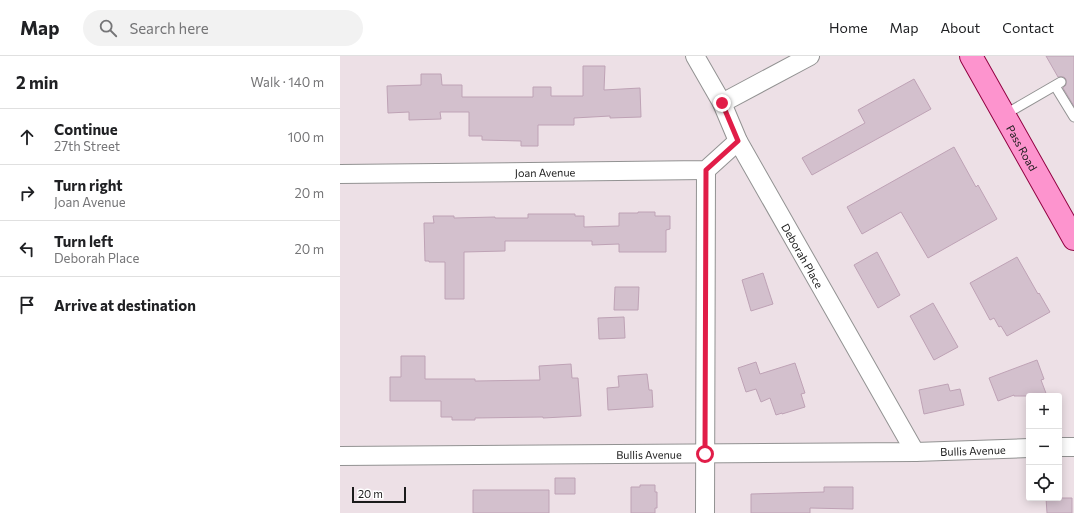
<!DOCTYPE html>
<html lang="en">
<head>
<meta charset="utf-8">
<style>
	:root { --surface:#fff; --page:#f2f2f2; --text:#202124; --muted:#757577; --line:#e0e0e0 }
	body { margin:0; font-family:Commissioner,sans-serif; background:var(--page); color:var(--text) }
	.controls { position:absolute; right:12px; bottom:12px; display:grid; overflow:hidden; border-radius:4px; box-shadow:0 2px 10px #0003 }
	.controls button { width:36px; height:36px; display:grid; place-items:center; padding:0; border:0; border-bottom:1px solid var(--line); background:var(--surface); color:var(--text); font:20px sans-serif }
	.scale { position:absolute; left:12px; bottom:10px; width:54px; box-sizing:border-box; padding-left:4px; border:2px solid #1b1b1b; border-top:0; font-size:11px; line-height:14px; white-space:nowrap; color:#1b1b1b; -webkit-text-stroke:3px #fff; paint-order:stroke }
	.stop { position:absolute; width:12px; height:12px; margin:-9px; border:3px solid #e11d48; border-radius:50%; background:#fff }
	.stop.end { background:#e11d48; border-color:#fff; box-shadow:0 1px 4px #0008 }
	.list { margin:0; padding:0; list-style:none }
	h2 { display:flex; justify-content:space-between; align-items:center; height:52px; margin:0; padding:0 16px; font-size:17px }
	h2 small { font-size:13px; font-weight:400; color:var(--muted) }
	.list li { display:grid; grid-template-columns:26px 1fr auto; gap:12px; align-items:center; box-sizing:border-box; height:56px; padding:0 16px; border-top:1px solid var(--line) }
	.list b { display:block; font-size:15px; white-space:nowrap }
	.list p { margin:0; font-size:13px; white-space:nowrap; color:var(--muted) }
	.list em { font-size:13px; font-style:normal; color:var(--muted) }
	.icon { flex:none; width:22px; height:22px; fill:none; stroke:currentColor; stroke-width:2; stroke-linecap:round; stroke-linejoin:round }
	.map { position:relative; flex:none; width:734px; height:457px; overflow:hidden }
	header { display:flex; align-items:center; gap:24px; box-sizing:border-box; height:56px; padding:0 20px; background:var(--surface); border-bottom:1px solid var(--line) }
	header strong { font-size:19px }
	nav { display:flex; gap:22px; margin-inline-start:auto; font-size:14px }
	.search { width:280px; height:36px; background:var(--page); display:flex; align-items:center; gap:10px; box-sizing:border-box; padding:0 14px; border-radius:22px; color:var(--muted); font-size:15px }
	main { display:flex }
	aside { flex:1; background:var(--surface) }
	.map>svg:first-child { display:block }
	.building { fill:#d3c0cd; stroke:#bea2b5 }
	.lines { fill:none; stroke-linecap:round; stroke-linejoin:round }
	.lane-casing { stroke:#929292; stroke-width:11 }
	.street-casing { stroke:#929292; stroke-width:20 }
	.primary-casing { stroke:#910041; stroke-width:24 }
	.lane { stroke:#fff; stroke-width:9 }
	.street { stroke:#fff; stroke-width:18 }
	.primary { stroke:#fd94ce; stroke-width:22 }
	.route { stroke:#e11d48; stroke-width:5 }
	.labels { text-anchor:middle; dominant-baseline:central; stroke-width:3; stroke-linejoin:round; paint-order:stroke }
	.street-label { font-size:11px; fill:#1b1b1b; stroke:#fff }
</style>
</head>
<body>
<header>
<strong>Map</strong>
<div class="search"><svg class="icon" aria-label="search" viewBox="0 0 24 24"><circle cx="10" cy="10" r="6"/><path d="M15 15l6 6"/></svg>Search here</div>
<nav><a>Home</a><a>Map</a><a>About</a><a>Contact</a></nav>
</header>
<main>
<aside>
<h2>2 min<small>Walk · 140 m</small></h2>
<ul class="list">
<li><svg class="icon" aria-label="ahead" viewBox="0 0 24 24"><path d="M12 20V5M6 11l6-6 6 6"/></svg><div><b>Continue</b><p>27th Street</p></div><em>100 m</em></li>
<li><svg class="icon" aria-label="right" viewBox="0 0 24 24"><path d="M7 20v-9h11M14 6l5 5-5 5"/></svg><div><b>Turn right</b><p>Joan Avenue</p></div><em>20 m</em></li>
<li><svg class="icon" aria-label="left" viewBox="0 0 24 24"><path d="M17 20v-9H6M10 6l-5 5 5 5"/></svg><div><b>Turn left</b><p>Deborah Place</p></div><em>20 m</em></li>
<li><svg class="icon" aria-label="arrive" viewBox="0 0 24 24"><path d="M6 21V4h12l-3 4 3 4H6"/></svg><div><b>Arrive at destination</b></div></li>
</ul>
</aside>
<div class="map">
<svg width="734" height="457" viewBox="0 0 734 457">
	<rect width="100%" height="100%" fill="#ede0e6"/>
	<path class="building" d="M 706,0 L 734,0 L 734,50 L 723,32 L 726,29 L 726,23 L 724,21 L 718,21 Z
		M 243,10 L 265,10 L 264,34 L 300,32 L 301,61 L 270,62 L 270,60 L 234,62 L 234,69 L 198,69 L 198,90 L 181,90 L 181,85 L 142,84 L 142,80 L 129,80 L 129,56 L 100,56 L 101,63 L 69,64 L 69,56 L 48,57 L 47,30 L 81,29 L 81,18 L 101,18 L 102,29 L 122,29 L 122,41 L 193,41 L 193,31 L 211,31 L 211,40 L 243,40 Z
		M 574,23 L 591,53 L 472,119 L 462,102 L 525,67 L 518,54 Z
		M 614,91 L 636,131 L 638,129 L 657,163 L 588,202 L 561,156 L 522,178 L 507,151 Z
		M 298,156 L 315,156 L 315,160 L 330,160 L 330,173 L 326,174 L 326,196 L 279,196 L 279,188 L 252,189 L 252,185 L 165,185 L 165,195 L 124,196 L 124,243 L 105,243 L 105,206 L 89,206 L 89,205 L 85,205 L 84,168 L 84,167 L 94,167 L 93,160 L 114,160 L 114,162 L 155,161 L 155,162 L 188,162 L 188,158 L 235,158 L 235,160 L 244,160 L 244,171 L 279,170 L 279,157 L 298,157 Z
		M 537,196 L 560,239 L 538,252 L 514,209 Z
		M 677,201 L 698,238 L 699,237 L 710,256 L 667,280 L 661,270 L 659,271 L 654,262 L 650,264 L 630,227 Z
		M 423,217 L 433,248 L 411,255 L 402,224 Z
		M 275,231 L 299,231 L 298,254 L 274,254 Z
		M 593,247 L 618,291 L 594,304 L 570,260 Z
		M 284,261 L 285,282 L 259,283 L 258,262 Z
		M 61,300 L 85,300 L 85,323 L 135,323 L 135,325 L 200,324 L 199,310 L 231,308 L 232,322 L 238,322 L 241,360 L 203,362 L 203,361 L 135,362 L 135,364 L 112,364 L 112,361 L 101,361 L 101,345 L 50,345 L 50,321 L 61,321 Z
		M 697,304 L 704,323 L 701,324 L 707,340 L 674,340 L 674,339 L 658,345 L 649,322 Z
		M 416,306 L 420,318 L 455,307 L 465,337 L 461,338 L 465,351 L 442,358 L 442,357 L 436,359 L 430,342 L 421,346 L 416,333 L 406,336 L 398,312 Z
		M 307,318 L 309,334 L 312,334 L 313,351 L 268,354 L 267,332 L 279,331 L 278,320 Z
		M 608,328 L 610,335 L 620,333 L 624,349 L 584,358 L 579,334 Z
		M 215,422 L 235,422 L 235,438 L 215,438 Z
		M 300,429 L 315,429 L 315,436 L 317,436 L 317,452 L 315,452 L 315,457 L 291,457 L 291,431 L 300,431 Z
		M 484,431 L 513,431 L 513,453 L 470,452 L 470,457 L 411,457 L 411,438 L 484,436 Z
		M 133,434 L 209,434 L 209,457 L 133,457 Z
		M 706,442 L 732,442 L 732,457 L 707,457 Z"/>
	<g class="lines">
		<g class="lane-casing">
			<path id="lane" d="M 715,30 L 734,61
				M 664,59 L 721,26"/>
		</g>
		<g class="street-casing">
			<g id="street">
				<path id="s1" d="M 355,0 L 382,47 L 398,85 L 575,396"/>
				<path d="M 382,47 L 470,0"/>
				<path id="s2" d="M 0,118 L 366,114 L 398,85"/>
				<path d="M 719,391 L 734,391"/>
				<path id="s3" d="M 0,400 L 575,396 L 689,392"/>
				<path d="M 365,457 L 366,114"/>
			</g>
		</g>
		<g class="primary-casing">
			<g id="primary">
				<path id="s4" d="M 631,0 L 734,183"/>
			</g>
		</g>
		<use href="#lane" class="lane"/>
		<use href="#street" class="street"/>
		<use href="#primary" class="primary"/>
	</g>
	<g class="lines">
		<path class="route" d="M 365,398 L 366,114 L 398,85 L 382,47"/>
	</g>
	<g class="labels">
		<g class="street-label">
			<text stroke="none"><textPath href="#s4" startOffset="105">Pass Road</textPath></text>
			<text stroke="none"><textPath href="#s2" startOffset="205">Joan Avenue</textPath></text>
			<text stroke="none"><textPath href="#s1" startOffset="227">Deborah Place</textPath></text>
			<text stroke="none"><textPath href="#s3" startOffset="633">Bullis Avenue</textPath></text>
			<text stroke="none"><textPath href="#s3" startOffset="309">Bullis Avenue</textPath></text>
		</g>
	</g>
</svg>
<div class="controls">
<button>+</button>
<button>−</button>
<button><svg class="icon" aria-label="locate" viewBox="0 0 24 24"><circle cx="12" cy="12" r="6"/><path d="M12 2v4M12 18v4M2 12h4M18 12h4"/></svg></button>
</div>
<div class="scale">20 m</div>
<div class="stop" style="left:365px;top:398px"></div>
<div class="stop end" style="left:382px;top:47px"></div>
</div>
</main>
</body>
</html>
